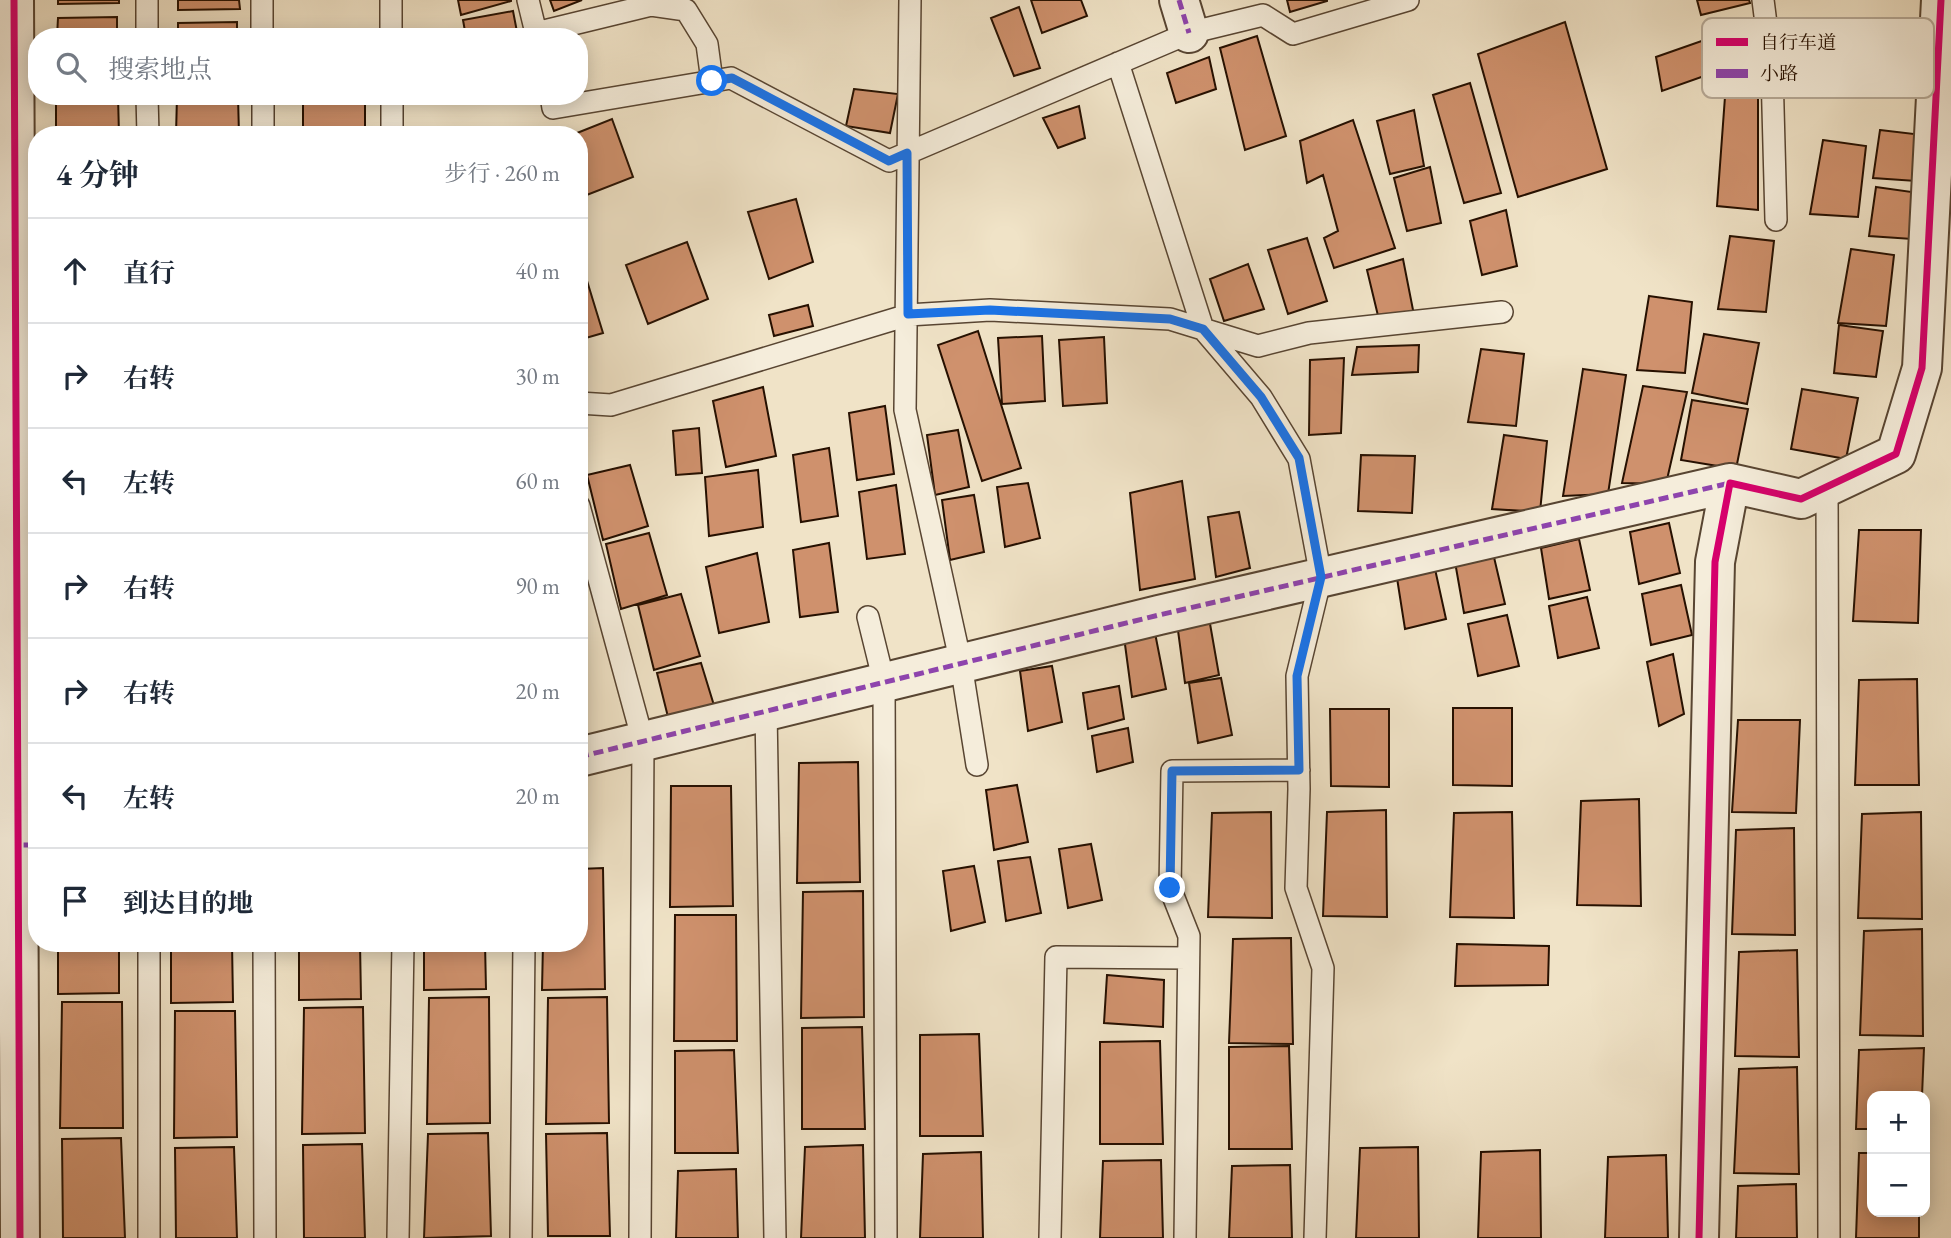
<!DOCTYPE html>
<html lang="zh">
<head>
<meta charset="utf-8">
<style>
	:root { --surface:#fff; --page:#f6f6f7; --text:#1f2937; --muted:#747a83; --line:#e0e1e3 }
	body { margin:0; font-family:"EB Garamond","Noto Serif SC",serif; background:var(--page); color:var(--text) }
	.controls { position:absolute; right:21px; bottom:21px; display:grid; overflow:hidden; border-radius:14px; box-shadow:0 4px 18px #0003 }
	.controls button { width:63px; height:63px; display:grid; place-items:center; padding:0; border:0; border-bottom:2px solid var(--line); background:var(--surface); color:var(--text); font:35px sans-serif }
	.stop { position:absolute; width:21px; height:21px; margin:-16px; border:5px solid #1a73e8; border-radius:50%; background:#fff }
	.stop.end { background:#1a73e8; border-color:#fff; box-shadow:0 2px 7px #0008 }
	.list { margin:0; padding:0; list-style:none }
	h2 { display:flex; justify-content:space-between; align-items:center; height:91px; margin:0; padding:0 28px; font-size:30px }
	h2 small { font-size:23px; font-weight:400; color:var(--muted) }
	.list li { display:grid; grid-template-columns:46px 1fr auto; gap:21px; align-items:center; box-sizing:border-box; height:105px; padding:0 28px; border-top:2px solid var(--line) }
	.list b { display:block; font-size:26px; white-space:nowrap }
	.list em { font-size:23px; font-style:normal; color:var(--muted) }
	.icon { flex:none; width:38px; height:38px; fill:none; stroke:currentColor; stroke-width:2; stroke-linecap:round; stroke-linejoin:round }
	.map { position:relative; flex:none; width:1951px; height:1238px; overflow:hidden }
	.search { position:absolute; background:var(--surface); box-shadow:0 4px 18px #0003; left:28px; top:28px; width:560px; height:77px; display:flex; align-items:center; gap:18px; box-sizing:border-box; padding:0 24px; border-radius:28px; color:var(--muted); font-size:26px }
	.panel { position:absolute; background:var(--surface); box-shadow:0 4px 18px #0003; left:28px; top:126px; width:560px; height:826px; border-radius:28px }
	.map>svg:first-child { display:block }
	.building { fill:#cf916d; stroke:#261000; stroke-width:2 }
	.lines { fill:none; stroke-linecap:round; stroke-linejoin:round }
	.lane-casing { stroke:#584532; stroke-width:24 }
	.street-casing { stroke:#584532; stroke-width:42 }
	.lane { stroke:#f5eddb; stroke-width:21 }
	.street { stroke:#f5eddb; stroke-width:38 }
	.quiet { stroke:#8e44ad; stroke-width:5; stroke-dasharray:10 5; stroke-linecap:butt }
	.cycleway-casing { stroke:#f5eddb; stroke-width:11 }
	.cycleway { stroke:#d6006c; stroke-width:7 }
	.route { stroke:#1a73e8; stroke-width:9 }
	.key { fill:#f5eddb; stroke:#b7ab99; stroke-width:2 }
	.key-label { font-size:19px; fill:#261000 }
</style>
</head>
<body>
<div class="map">
<svg width="1951" height="1238" viewBox="0 0 1951 1238">
	<rect width="100%" height="100%" fill="#f0e3c7"/>
	<filter id="stains"><feTurbulence type="fractalNoise" baseFrequency=".00286" numOctaves="4"/><feColorMatrix values="0 0 0 0 .2 0 0 0 0 .09 0 0 0 0 .02 0 0 0 .5 -.17"/></filter>
	<radialGradient id="worn" r=".72"><stop offset=".6" stop-color="#630" stop-opacity="0"/><stop offset="1" stop-color="#630" stop-opacity=".3"/></radialGradient>
	<path class="building" d="M 58,0 L 119,0 L 119,3 L 58,4 Z
		M 178,0 L 239,0 L 240,9 L 178,10 Z
		M 458,0 L 511,0 L 511,1 L 461,15 Z
		M 550,0 L 582,0 L 554,11 Z
		M 1031,0 L 1081,0 L 1087,16 L 1042,33 Z
		M 1287,0 L 1327,0 L 1327,1 L 1290,12 Z
		M 1697,0 L 1749,0 L 1750,3 L 1701,15 Z
		M 1019,7 L 1040,68 L 1014,76 L 991,18 Z
		M 513,11 L 518,37 L 466,37 L 463,20 Z
		M 117,17 L 117,37 L 57,37 L 58,18 Z
		M 237,22 L 237,37 L 178,37 L 178,23 Z
		M 1565,22 L 1607,169 L 1518,197 L 1478,54 Z
		M 1730,31 L 1738,64 L 1662,91 L 1656,57 Z
		M 1257,36 L 1286,136 L 1245,150 L 1220,48 Z
		M 1209,57 L 1216,89 L 1176,103 L 1167,73 Z
		M 1470,83 L 1501,193 L 1464,203 L 1433,95 Z
		M 1726,83 L 1758,84 L 1758,210 L 1717,206 Z
		M 854,89 L 898,94 L 890,133 L 846,126 Z
		M 56,96 L 118,96 L 119,135 L 56,135 Z
		M 177,96 L 238,96 L 239,135 L 176,135 Z
		M 303,96 L 365,96 L 365,135 L 303,135 Z
		M 477,96 L 496,96 L 478,101 Z
		M 1079,106 L 1085,138 L 1058,148 L 1043,118 Z
		M 1414,110 L 1424,166 L 1390,174 L 1377,121 Z
		M 612,119 L 633,177 L 579,198 L 579,135 L 572,135 Z
		M 1353,120 L 1395,248 L 1334,268 L 1324,238 L 1338,231 L 1323,175 L 1307,183 L 1300,141 Z
		M 1880,130 L 1923,135 L 1916,181 L 1873,178 Z
		M 1823,140 L 1866,146 L 1858,217 L 1810,214 Z
		M 1430,167 L 1441,223 L 1407,231 L 1394,178 Z
		M 1876,187 L 1919,193 L 1912,239 L 1869,236 Z
		M 796,199 L 813,262 L 769,279 L 748,212 Z
		M 1506,210 L 1517,266 L 1482,275 L 1470,221 Z
		M 1730,236 L 1774,241 L 1766,312 L 1718,309 Z
		M 1307,238 L 1327,301 L 1288,314 L 1268,250 Z
		M 687,242 L 708,299 L 648,324 L 626,265 Z
		M 1851,249 L 1894,255 L 1886,326 L 1838,323 Z
		M 1403,259 L 1414,315 L 1380,324 L 1367,270 Z
		M 1248,264 L 1264,309 L 1224,321 L 1210,279 Z
		M 584,271 L 603,333 L 579,340 L 579,273 Z
		M 1649,296 L 1692,302 L 1685,373 L 1637,370 Z
		M 808,305 L 813,326 L 774,336 L 769,315 Z
		M 1839,325 L 1883,331 L 1876,377 L 1834,373 Z
		M 978,331 L 1021,468 L 982,481 L 938,345 Z
		M 1704,334 L 1759,343 L 1747,404 L 1692,393 Z
		M 1042,336 L 1045,401 L 1002,404 L 998,338 Z
		M 1104,337 L 1107,403 L 1063,406 L 1059,340 Z
		M 1419,345 L 1418,372 L 1352,375 L 1357,347 Z
		M 1481,349 L 1524,354 L 1516,426 L 1468,422 Z
		M 1344,358 L 1341,433 L 1309,435 L 1310,360 Z
		M 1583,369 L 1626,375 L 1608,494 L 1563,496 Z
		M 1643,386 L 1687,392 L 1666,484 L 1622,483 Z
		M 763,387 L 776,456 L 726,467 L 713,401 Z
		M 1802,389 L 1858,398 L 1846,459 L 1791,449 Z
		M 1692,400 L 1748,409 L 1736,469 L 1681,460 Z
		M 885,406 L 894,474 L 857,480 L 849,413 Z
		M 699,428 L 702,473 L 676,475 L 673,431 Z
		M 958,430 L 969,487 L 935,495 L 927,435 Z
		M 1504,435 L 1547,441 L 1540,512 L 1492,509 Z
		M 829,448 L 838,516 L 801,522 L 793,455 Z
		M 1361,455 L 1415,456 L 1412,513 L 1358,511 Z
		M 630,465 L 648,526 L 603,540 L 587,475 Z
		M 758,470 L 763,527 L 709,536 L 705,477 Z
		M 1182,481 L 1195,579 L 1140,590 L 1130,493 Z
		M 1028,483 L 1040,538 L 1005,547 L 997,487 Z
		M 896,485 L 905,554 L 867,559 L 859,492 Z
		M 974,495 L 984,552 L 950,560 L 942,500 Z
		M 1239,512 L 1250,568 L 1216,577 L 1208,517 Z
		M 1669,523 L 1680,573 L 1639,584 L 1630,532 Z
		M 1859,530 L 1921,530 L 1918,623 L 1853,621 Z
		M 649,533 L 667,595 L 621,609 L 606,544 Z
		M 1579,539 L 1590,590 L 1549,599 L 1541,548 Z
		M 829,543 L 838,612 L 800,617 L 793,550 Z
		M 757,553 L 769,622 L 719,633 L 706,567 Z
		M 1493,553 L 1505,604 L 1464,613 L 1455,562 Z
		M 1435,569 L 1446,619 L 1405,629 L 1397,578 Z
		M 1681,585 L 1692,635 L 1651,645 L 1642,594 Z
		M 681,594 L 700,656 L 654,670 L 638,605 Z
		M 1587,597 L 1599,648 L 1558,658 L 1549,606 Z
		M 1507,615 L 1519,666 L 1478,676 L 1468,624 Z
		M 1209,618 L 1219,675 L 1185,683 L 1177,623 Z
		M 1155,633 L 1166,689 L 1132,697 L 1124,637 Z
		M 1673,654 L 1684,714 L 1659,726 L 1647,662 Z
		M 701,663 L 716,712 L 671,729 L 657,673 Z
		M 1052,666 L 1062,722 L 1028,731 L 1020,671 Z
		M 1221,678 L 1232,735 L 1198,743 L 1189,683 Z
		M 1917,679 L 1919,785 L 1855,785 L 1859,680 Z
		M 1119,686 L 1124,719 L 1088,729 L 1083,693 Z
		M 1453,708 L 1512,708 L 1512,786 L 1453,785 Z
		M 1330,709 L 1389,709 L 1389,787 L 1331,786 Z
		M 1738,720 L 1800,720 L 1796,813 L 1732,812 Z
		M 1128,728 L 1133,762 L 1097,772 L 1092,736 Z
		M 858,762 L 860,882 L 797,883 L 799,763 Z
		M 1017,785 L 1028,842 L 994,850 L 986,790 Z
		M 671,786 L 731,786 L 733,906 L 670,907 Z
		M 1639,799 L 1641,906 L 1577,905 L 1581,801 Z
		M 1386,810 L 1387,917 L 1323,916 L 1327,812 Z
		M 1271,812 L 1272,918 L 1208,917 L 1212,813 Z
		M 1512,812 L 1514,918 L 1450,917 L 1454,813 Z
		M 1921,812 L 1922,919 L 1858,918 L 1862,814 Z
		M 1794,828 L 1795,935 L 1732,934 L 1736,830 Z
		M 1091,844 L 1102,900 L 1068,908 L 1059,849 Z
		M 1030,857 L 1041,913 L 1006,921 L 998,861 Z
		M 974,866 L 985,922 L 951,931 L 943,871 Z
		M 603,868 L 605,989 L 542,990 L 543,943 L 579,943 L 579,869 Z
		M 863,891 L 864,1017 L 801,1018 L 803,892 Z
		M 675,915 L 736,915 L 737,1041 L 674,1041 Z
		M 1922,929 L 1923,1036 L 1860,1035 L 1864,931 Z
		M 1291,938 L 1293,1044 L 1229,1043 L 1233,939 Z
		M 58,943 L 119,943 L 119,993 L 58,994 Z
		M 171,943 L 232,943 L 233,1002 L 171,1003 Z
		M 299,943 L 360,943 L 361,999 L 299,1000 Z
		M 424,943 L 485,943 L 486,989 L 424,990 Z
		M 1457,944 L 1549,946 L 1548,985 L 1455,986 Z
		M 1797,950 L 1799,1057 L 1735,1056 L 1739,952 Z
		M 1107,975 L 1164,980 L 1163,1027 L 1104,1023 Z
		M 489,997 L 490,1123 L 427,1124 L 429,998 Z
		M 607,997 L 609,1123 L 546,1124 L 548,998 Z
		M 62,1002 L 122,1002 L 123,1128 L 60,1128 Z
		M 363,1007 L 365,1133 L 302,1134 L 304,1008 Z
		M 175,1011 L 235,1011 L 237,1137 L 174,1138 Z
		M 862,1027 L 865,1129 L 802,1129 L 802,1028 Z
		M 979,1034 L 983,1136 L 920,1136 L 920,1035 Z
		M 1160,1041 L 1163,1144 L 1100,1144 L 1100,1042 Z
		M 1289,1046 L 1292,1149 L 1229,1149 L 1229,1047 Z
		M 1924,1048 L 1922,1096 L 1872,1096 L 1872,1129 L 1856,1129 L 1859,1050 Z
		M 734,1050 L 738,1153 L 675,1153 L 675,1051 Z
		M 1797,1067 L 1799,1174 L 1734,1173 L 1739,1069 Z
		M 488,1133 L 491,1236 L 424,1238 L 428,1134 Z
		M 607,1133 L 610,1236 L 548,1236 L 546,1134 Z
		M 121,1138 L 125,1238 L 63,1238 L 62,1139 Z
		M 362,1144 L 365,1238 L 304,1238 L 303,1145 Z
		M 863,1145 L 865,1238 L 801,1238 L 805,1147 Z
		M 234,1147 L 237,1238 L 176,1238 L 175,1148 Z
		M 1418,1147 L 1419,1238 L 1356,1238 L 1360,1148 Z
		M 1540,1150 L 1541,1238 L 1478,1238 L 1481,1152 Z
		M 981,1152 L 983,1238 L 920,1238 L 923,1154 Z
		M 1859,1153 L 1872,1153 L 1872,1212 L 1919,1212 L 1919,1238 L 1856,1238 Z
		M 1666,1155 L 1668,1238 L 1605,1238 L 1608,1157 Z
		M 1161,1160 L 1163,1238 L 1100,1238 L 1103,1161 Z
		M 1290,1165 L 1292,1238 L 1229,1238 L 1232,1166 Z
		M 736,1169 L 738,1238 L 676,1238 L 678,1171 Z
		M 1796,1184 L 1797,1238 L 1736,1238 L 1738,1186 Z"/>
	<g class="lines">
		<g class="lane-casing">
			<path id="lane" d="M 147,0 L 147,37
				M 262,0 L 262,37
				M 391,0 L 391,37
				M 528,0 L 537,37
				M 910,0 L 905,410 L 961,664 L 977,765
				M 1763,0 L 1772,71 L 1776,220
				M 536,33 L 651,5 L 686,10 L 707,44 L 712,81
				M 1118,63 L 1203,329 L 1261,397 L 1299,459 L 1321,577 L 1297,676 L 1299,789 L 1296,888 L 1323,968 L 1315,1238
				M 147,96 L 148,135
				M 263,96 L 263,135
				M 392,96 L 392,135
				M 551,96 L 553,108 L 731,78 L 889,161 L 1189,33 L 1263,15 L 1293,34 L 1408,0
				M 579,403 L 611,405 L 908,315 L 990,310 L 1170,319 L 1258,346 L 1309,333 L 1502,312
				M 1827,487 L 1829,1238
				M 579,506 L 643,741 L 640,1238
				M 868,617 L 884,682 L 886,1238
				M 766,711 L 775,1238
				M 149,943 L 149,1238
				M 264,943 L 265,1238
				M 398,1238 L 403,943
				M 521,1238 L 524,943
				M 1050,1238 L 1056,957 L 1188,958
				M 1185,1238 L 1189,936 L 1170,888 L 1172,771 L 1299,770"/>
		</g>
		<g class="street-casing">
			<path id="street" d="M 14,0 L 20,1238
				M 1179,0 L 1189,33
				M 579,757 L 1159,615 L 1730,483
				M 1699,1238 L 1715,562 L 1730,483 L 1801,499 L 1896,454 L 1922,368 L 1941,0"/>
		</g>
		<use href="#lane" class="lane"/>
		<use href="#street" class="street"/>
		<path class="quiet" d="M 1179,0 L 1189,33
			M 579,757 L 1159,615 L 1730,483
			M 18,845 L 37,845"/>
		<g class="cycleway-casing">
			<path id="cycleway" d="M 14,0 L 20,1238
				M 1699,1238 L 1715,562 L 1730,483 L 1801,499 L 1896,454 L 1922,368 L 1941,0"/>
		</g>
		<use href="#cycleway" class="cycleway"/>
	</g>
	<g class="lines">
		<path class="route" d="M 712,81 L 732,78 L 889,161 L 907,153 L 908,314 L 990,310 L 1170,319 L 1203,329 L 1261,397 L 1299,458 L 1321,577 L 1297,676 L 1299,770 L 1172,771 L 1170,888"/>
	</g>
	<rect x="1702" y="18" width="232" height="80" rx="10" class="key"/>
	<rect x="1716" y="38" width="32" height="8" fill="#d6006c"/>
	<rect x="1716" y="69" width="32" height="9" fill="#8e44ad"/>
	<g class="key-label">
		<text x="1760" y="49">自行车道</text>
		<text x="1760" y="80">小路</text>
	</g>
	<rect width="100%" height="100%" filter="url(#stains)"/>
	<rect width="100%" height="100%" fill="url(#worn)"/>
</svg>
<div class="controls">
<button>+</button>
<button>−</button>
</div>
<div class="stop" style="left:712px;top:81px"></div>
<div class="stop end" style="left:1170px;top:888px"></div>
<div class="search"><svg class="icon" aria-label="search" viewBox="0 0 24 24"><circle cx="10" cy="10" r="6"/><path d="M15 15l6 6"/></svg>搜索地点</div>
<section class="panel">
<h2>4 分钟<small>步行 · 260 m</small></h2>
<ul class="list">
<li><svg class="icon" aria-label="ahead" viewBox="0 0 24 24"><path d="M12 20V5M6 11l6-6 6 6"/></svg><div><b>直行</b></div><em>40 m</em></li>
<li><svg class="icon" aria-label="right" viewBox="0 0 24 24"><path d="M7 20v-9h11M14 6l5 5-5 5"/></svg><div><b>右转</b></div><em>30 m</em></li>
<li><svg class="icon" aria-label="left" viewBox="0 0 24 24"><path d="M17 20v-9H6M10 6l-5 5 5 5"/></svg><div><b>左转</b></div><em>60 m</em></li>
<li><svg class="icon" aria-label="right" viewBox="0 0 24 24"><path d="M7 20v-9h11M14 6l5 5-5 5"/></svg><div><b>右转</b></div><em>90 m</em></li>
<li><svg class="icon" aria-label="right" viewBox="0 0 24 24"><path d="M7 20v-9h11M14 6l5 5-5 5"/></svg><div><b>右转</b></div><em>20 m</em></li>
<li><svg class="icon" aria-label="left" viewBox="0 0 24 24"><path d="M17 20v-9H6M10 6l-5 5 5 5"/></svg><div><b>左转</b></div><em>20 m</em></li>
<li><svg class="icon" aria-label="arrive" viewBox="0 0 24 24"><path d="M6 21V4h12l-3 4 3 4H6"/></svg><div><b>到达目的地</b></div></li>
</ul>
</section>
</div>
</body>
</html>
